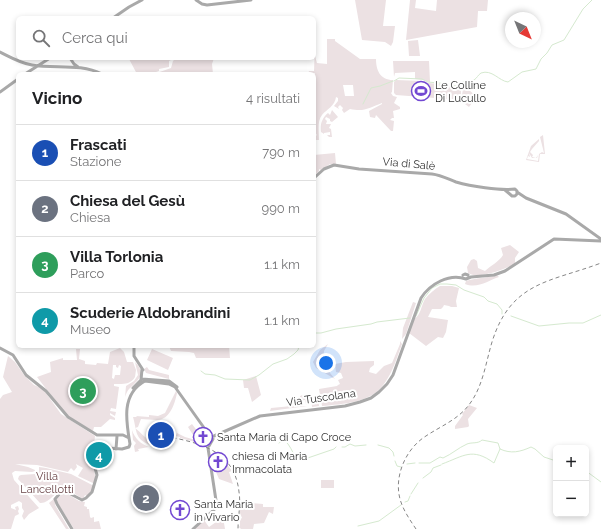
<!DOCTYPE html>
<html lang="it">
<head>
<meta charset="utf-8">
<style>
	:root { --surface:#fff; --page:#f6f6f6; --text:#202124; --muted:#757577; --line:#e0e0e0; --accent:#7c3aed }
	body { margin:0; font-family:Raleway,sans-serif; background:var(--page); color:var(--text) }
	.controls { position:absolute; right:12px; bottom:12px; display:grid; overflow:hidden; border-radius:6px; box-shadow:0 2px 6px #0003 }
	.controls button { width:36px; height:36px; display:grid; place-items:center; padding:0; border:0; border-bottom:1px solid var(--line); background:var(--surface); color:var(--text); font:20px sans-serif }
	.compass { position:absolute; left:505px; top:12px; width:36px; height:36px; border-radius:50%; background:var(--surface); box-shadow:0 2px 6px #0003; rotate:137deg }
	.you { position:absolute; left:326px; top:363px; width:14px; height:14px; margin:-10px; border:3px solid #fff; border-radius:50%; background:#1a73e8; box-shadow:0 0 0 6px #1a73e833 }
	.badge { display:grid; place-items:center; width:26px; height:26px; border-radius:50%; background:var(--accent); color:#fff; font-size:13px; font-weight:700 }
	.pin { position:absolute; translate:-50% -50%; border:2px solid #fff; box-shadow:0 1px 4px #0006 }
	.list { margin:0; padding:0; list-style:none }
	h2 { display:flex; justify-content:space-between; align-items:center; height:52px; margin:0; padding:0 16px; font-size:17px }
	h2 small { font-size:13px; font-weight:400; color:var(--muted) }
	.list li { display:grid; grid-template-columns:26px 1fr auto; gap:12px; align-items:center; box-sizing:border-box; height:56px; padding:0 16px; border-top:1px solid var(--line) }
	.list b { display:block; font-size:15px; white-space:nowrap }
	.list p { margin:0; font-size:13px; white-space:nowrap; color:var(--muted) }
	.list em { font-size:13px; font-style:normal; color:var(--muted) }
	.icon { flex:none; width:22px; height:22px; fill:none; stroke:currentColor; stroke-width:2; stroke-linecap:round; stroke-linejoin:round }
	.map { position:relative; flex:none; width:601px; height:529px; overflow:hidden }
	.search { position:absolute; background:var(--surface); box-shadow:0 2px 6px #0003; left:16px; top:16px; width:300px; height:44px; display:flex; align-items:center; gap:10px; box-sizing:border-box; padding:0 14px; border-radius:6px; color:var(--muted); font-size:15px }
	.panel { position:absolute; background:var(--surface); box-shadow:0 2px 6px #0003; left:16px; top:72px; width:300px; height:276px; border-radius:6px }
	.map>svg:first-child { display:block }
	.green { fill:#ece1e3; fill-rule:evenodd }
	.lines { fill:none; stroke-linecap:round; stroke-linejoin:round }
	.stream { stroke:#d5e9cf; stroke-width:1 }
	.major { stroke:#a9a9a9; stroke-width:3 }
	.rail { stroke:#868686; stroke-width:1; stroke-dasharray:4 3; stroke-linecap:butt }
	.labels { text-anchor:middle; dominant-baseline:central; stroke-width:4; stroke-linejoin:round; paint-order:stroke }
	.poi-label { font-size:11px; fill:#313131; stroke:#fff; text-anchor:start }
	.street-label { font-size:11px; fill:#313131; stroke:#fff }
	.park-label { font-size:11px; fill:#684346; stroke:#fff }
</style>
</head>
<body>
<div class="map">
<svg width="601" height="529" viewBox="0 0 601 529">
	<rect width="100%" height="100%" fill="#fff"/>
	<path class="green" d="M 355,0 L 386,0 L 383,26 L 395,26 L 393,42 L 391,46 L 385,42 L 362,40 Z
		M 410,0 L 416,0 L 415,8 L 436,11 L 437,0 L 488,0 L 487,11 L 478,11 L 477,27 L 406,40 Z
		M 327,39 L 335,39 L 335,41 L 360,59 L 376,59 C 376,70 380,80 393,80 L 392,92 L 391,93 L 393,96 L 397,97 L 394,103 L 400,107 L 400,109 L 393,111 L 394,118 L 392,118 L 390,120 L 394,121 L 393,131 L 391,131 L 376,115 L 375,118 L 370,117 L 369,111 L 382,104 L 382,103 C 368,108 365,112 350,109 L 344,113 L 342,110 L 343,108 L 340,105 L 338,107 L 339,109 L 334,106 L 338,101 L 338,98 L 336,97 C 335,106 327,109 322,115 C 317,121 319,132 319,140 L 314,140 L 314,137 L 317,135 L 314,132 L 314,124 L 316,123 L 314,121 L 314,79 L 315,73 L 308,74 L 309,71 L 314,71 L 315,45 L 315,56 L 317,63 L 327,64 ZM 343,85 L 353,85 L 354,96 L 345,96 Z
		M 418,40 L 420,56 L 409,56 L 408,41 Z
		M 131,58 L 175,58 L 169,61 L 169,67 L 159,69 L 159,71 L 150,74 L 137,74 L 129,59 Z
		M 176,58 L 214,58 L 212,64 L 213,74 L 154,74 L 171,68 L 173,61 Z
		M 393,61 L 429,61 L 430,82 L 423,80 L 415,79 L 415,72 L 395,73 L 394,77 Z
		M 396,80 L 422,81 L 429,83 L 448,85 L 455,88 L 461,85 L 461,100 L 396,95 L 394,93 L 394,82 Z
		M 465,82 L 468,82 L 469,90 L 477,97 L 475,98 L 475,99 L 469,107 L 461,101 L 463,89 L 462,84 Z
		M 332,110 L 338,117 L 332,122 L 330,121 L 330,119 L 326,117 L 325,119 L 327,121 L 326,124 L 331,124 L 329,128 L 331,129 L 332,137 L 329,137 L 327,135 L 330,135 L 330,132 L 324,133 L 324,134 L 321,132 C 320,124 322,118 328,113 L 330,115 Z
		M 543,135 L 545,154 L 540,154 L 539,162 L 526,160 L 531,146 L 539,139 L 539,141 L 532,149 L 530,152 L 533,155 L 532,157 L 536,158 L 538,155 L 537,158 L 532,158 L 529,153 L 530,157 L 528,156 L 527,159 L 538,161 L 539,154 L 542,152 L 544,153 L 540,137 Z
		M 335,153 L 336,164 L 330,164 L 321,170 L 319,169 L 319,171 L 314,176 L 314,155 Z
		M 510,245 L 519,252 L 515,258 L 515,264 C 505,269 479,280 468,273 L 467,267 L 471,260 L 474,259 L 477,261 L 478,268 L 485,271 C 491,265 499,262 503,255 L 501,248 Z
		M 497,275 L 499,277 C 489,280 478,289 465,284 L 466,281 C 475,278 487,278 497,275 Z
		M 440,286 L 452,286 L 459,288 L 456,301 L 457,307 L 451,307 L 449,306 L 444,305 L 443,307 L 441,309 L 432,309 L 428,317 L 448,320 L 446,332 L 443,338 L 438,337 L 426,346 L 409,333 L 414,319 C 421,315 421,306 425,299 C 429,294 435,289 440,286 Z
		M 413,302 L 416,303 L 406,334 L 402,339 L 403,328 Z
		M 400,341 L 402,344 C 397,357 393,372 384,384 C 371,403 343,404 322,406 L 319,389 L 337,386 L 338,385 L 340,384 L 338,380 L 343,378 L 341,373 L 336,372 L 335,364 L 346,362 L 374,361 L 374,365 L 370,368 L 369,372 L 376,374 L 384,366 L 392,363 L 400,344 Z
		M 328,344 L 324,351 L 323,360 L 329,368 L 330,373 L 335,379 L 316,368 L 313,362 L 320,350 Z
		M 169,346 L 229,346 L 230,358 L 196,358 L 194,353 L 189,352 L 171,351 Z
		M 76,349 L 80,349 L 79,359 L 85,361 L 85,364 L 96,365 L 97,363 L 108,364 L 110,352 L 120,348 L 124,352 L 127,362 L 133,362 L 136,370 L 135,377 C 130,385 123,384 114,384 L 114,386 L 119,387 L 116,409 L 111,408 L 110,411 L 116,412 L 115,416 L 110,413 L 110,415 L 115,418 L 115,420 L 110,419 L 101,427 L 94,427 L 93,431 L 67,416 L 37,377 L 51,372 L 50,362 L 63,358 L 63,360 L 77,360 ZM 113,365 L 116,365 L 116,367 L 118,368 L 119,365 L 121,366 L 120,375 L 115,375 L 114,379 L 112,378 Z
		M 152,349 L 173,358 L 168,370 L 147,360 Z
		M 8,356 L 15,362 L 24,375 L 34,385 L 43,389 L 61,414 L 95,436 L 94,445 L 88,450 L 86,455 C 93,467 96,470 95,484 L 78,476 L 83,468 L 76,464 L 77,467 L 74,471 L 71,468 L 68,472 L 37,465 L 15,464 L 28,467 L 35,470 L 35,471 L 32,472 L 15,471 L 12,473 L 14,480 L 39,508 L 29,514 L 24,520 L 22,516 L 24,511 L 22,508 L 22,503 L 19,501 L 11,505 L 11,508 L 16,510 L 15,507 L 18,506 L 19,509 L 18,511 L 19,514 L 15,516 L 11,529 L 0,529 L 0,399 L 3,395 L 12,392 L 3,377 Z
		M 135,362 C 147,374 138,380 129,389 C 127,391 126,394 125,397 L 126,386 L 134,381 L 138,375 Z
		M 147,367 L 149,370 L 169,375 L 169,379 L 146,373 L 144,369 Z
		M 256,376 L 261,395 L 252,402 L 248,388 L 244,388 L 243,380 Z
		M 176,391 L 177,393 C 175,403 170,420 157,420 C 151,420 146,419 141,419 L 138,427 L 135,428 C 141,432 145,439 153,442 L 154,444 L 150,445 C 134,439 137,430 133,417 L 137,417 L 136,416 L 149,417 L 149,415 L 158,416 L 165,413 Z
		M 305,394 L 309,397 L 308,405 L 306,404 L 305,400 L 300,401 L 300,396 Z
		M 311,397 L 318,397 L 319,406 L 312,407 Z
		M 292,404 L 293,404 L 293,406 L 307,406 L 270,411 L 271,408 L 292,406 Z
		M 469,405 L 477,408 L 468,419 L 469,426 L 468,427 L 455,429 L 455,426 L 463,415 L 462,414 Z
		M 192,424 L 198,432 L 194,435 L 198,436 L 197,439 L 192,438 L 193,435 L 188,427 Z
		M 132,430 C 135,439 141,444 149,447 L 138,449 L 139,451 L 135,452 L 134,446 L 136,443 L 133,440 Z
		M 177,433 L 185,437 L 199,441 L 199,443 L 180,438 L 180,437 L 176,436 Z
		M 221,458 L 222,458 L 232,471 L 229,472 L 233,484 L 219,479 L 216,472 L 226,469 L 223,459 Z
		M 39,467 L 46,468 L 71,474 L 94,486 L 92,492 L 87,496 L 85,495 L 83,499 L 64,487 C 56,491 49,504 40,503 L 18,479 L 19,476 L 21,475 L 35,474 L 39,471 Z
		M 321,480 L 334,480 L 334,488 L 321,488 Z
		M 64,492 L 79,501 L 85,502 L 84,506 L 87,507 L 87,509 L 89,509 L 90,517 L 91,518 L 94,517 L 94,522 L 99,521 L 101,529 L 74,529 L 57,502 L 57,499 Z
		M 56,497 L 55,505 L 69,529 L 66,529 L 49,503 Z
		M 250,503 L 263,504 L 263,507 L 274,507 L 273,514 L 269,512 L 264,523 L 254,524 L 253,529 L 241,529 L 239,527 L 240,526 L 240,519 L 242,518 L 240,513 L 240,507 L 247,507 L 249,509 Z
		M 223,517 L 225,529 L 194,529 L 204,520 L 209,527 Z"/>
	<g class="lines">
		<path class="stream" d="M 394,81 L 399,78 L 422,79 L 428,82 L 448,84 L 454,86 L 461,84
			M 461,83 C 465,80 469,81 474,80 C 477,78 478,75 481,73 C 492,69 499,81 508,82 L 522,72 L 536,69 L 541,59 L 547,53 L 552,45 L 564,40 L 583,9 L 592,0
			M 363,104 L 371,88 L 380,86 L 393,81
			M 416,316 L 424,298 L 432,288 L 440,284 L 447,284 L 456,285 L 464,290 L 484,297 L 488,301 L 497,304 L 502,310 L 502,314
			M 511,316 L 539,326 L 569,323 L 583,323 L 601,315
			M 314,333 L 321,333 L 336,329 L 371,324 L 377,322 L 410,318
			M 201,371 L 205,374 L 215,375 L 225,379 L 250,380 L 259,375 L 273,364 L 287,359 L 294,354 L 298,350 L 299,346
			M 279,443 L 283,440 C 284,442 287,442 288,444 C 292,449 294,457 299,461 L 334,449 L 336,447
			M 378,445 L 389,448 L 393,452 L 394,456
			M 342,447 L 345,447 L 350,444 L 355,446 L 366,445
			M 395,461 L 397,466 L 401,467
			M 419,463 L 430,463 L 440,457 L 443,458 C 452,454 458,448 467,444 C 472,442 478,444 482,440 L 498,443 L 500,449 C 511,454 520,452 531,447 L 535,449 L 544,457 L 556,461
			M 407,464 L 415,463
			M 442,464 C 464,456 472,447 494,463 L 500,449
			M 586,471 L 601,482
			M 423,478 L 431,472 L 433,468 L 441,465
			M 411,494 L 418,483
			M 405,502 L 408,501 L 410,496
			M 358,526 L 379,521 L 401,505"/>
		<path class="major" d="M 196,0 L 202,4 L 207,5 L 251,0
			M 113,18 L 129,7 L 142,0
			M 0,52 C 10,57 20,63 32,65 C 55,69 80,63 102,74
			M 70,58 L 74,64 L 78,67
			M 25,74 L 50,58
			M 0,92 L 18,79
			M 314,178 L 324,169 L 334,165 L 359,169 L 432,174 C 441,175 448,179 456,182 C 470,186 500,191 515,189 L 517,191 L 517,194 L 515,196 L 512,196 L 505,190
			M 517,192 L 526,198 L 566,214 L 601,239
			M 463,275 L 465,274 L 468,275
			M 134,346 L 134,356 L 143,370
			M 0,348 L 13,355 L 26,375 L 46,391 L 68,417 L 97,435 L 123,435 L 129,438
			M 142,379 L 169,381 L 177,387
			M 133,388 L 141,380 L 142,369
			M 214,436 L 260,416 L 345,406 L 360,402 L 371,398 L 379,392 L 387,384 L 393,375 L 421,298 C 430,284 449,273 466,279 L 471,277 L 494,275 L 505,271 L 554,239 L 601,241
			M 209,446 L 213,439
			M 94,447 L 122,449 L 129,447 L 130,444 C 126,421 121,394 145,381 L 169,384 L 175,387 L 212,439
			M 116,449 L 117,436
			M 72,529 L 57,504 L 55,499 L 63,490 L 82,500 L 86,498 L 92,492 L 97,475 L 94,465 L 88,453 L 89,450 L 97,444
			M 193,529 L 217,507 L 208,448"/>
		<path class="rail" d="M 152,433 C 189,442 234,444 239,492 C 241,504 238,517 238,529
			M 416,529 C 410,520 403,510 400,499 C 394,477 405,451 423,438 C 440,426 459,420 471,402 C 483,385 486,362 492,342 C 511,281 551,282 601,263"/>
	</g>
	<defs>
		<g id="stadium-ring" transform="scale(1)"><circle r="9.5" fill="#fff" stroke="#7248d2" stroke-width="1.5"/><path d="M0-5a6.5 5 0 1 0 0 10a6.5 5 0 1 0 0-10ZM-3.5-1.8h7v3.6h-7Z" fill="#7248d2"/></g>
		<g id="church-ring" transform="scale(1)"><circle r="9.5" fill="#fff" stroke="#7248d2" stroke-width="1.5"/><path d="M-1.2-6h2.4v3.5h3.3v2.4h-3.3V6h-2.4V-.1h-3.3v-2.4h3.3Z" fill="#7248d2"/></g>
	</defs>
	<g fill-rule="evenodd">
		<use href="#stadium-ring" x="421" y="91"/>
		<use href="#church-ring" x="203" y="437"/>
		<use href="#church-ring" x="218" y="462"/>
		<use href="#church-ring" x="180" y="510"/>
	</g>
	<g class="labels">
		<g class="poi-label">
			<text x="435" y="85">Le Colline<tspan x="435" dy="13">Di Lucullo</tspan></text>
			<text x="217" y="437">Santa Maria di Capo Croce</text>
			<text x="232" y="456">chiesa di Maria<tspan x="232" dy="13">Immacolata</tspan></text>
			<text x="194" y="504">Santa Maria<tspan x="194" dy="13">in Vivario</tspan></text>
		</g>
		<g class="street-label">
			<text transform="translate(409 164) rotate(5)">Via di Salè</text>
			<text transform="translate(321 398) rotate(-8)">Via Tuscolana</text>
		</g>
		<g class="park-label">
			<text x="47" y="476">Villa<tspan x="47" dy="13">Lancellotti</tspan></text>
		</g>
	</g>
</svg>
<div class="controls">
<button>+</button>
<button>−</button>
</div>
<svg class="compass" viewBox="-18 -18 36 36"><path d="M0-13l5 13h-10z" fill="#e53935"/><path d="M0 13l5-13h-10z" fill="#757577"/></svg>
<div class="you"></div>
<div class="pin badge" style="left:161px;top:435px;background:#1a4fb4">1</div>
<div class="pin badge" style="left:146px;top:498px;background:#6b7280">2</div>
<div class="pin badge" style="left:83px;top:391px;background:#2e9e5b">3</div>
<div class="pin badge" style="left:99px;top:455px;background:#0f9aa8">4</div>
<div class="search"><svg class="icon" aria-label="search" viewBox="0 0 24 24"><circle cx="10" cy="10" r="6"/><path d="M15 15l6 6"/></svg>Cerca qui</div>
<section class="panel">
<h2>Vicino<small>4 risultati</small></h2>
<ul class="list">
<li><span class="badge" style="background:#1a4fb4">1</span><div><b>Frascati</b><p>Stazione</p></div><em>790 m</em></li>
<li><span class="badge" style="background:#6b7280">2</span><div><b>Chiesa del Gesù</b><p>Chiesa</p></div><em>990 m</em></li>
<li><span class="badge" style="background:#2e9e5b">3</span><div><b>Villa Torlonia</b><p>Parco</p></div><em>1.1 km</em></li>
<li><span class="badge" style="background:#0f9aa8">4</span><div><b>Scuderie Aldobrandini</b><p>Museo</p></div><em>1.1 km</em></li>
</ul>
</section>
</div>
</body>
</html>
